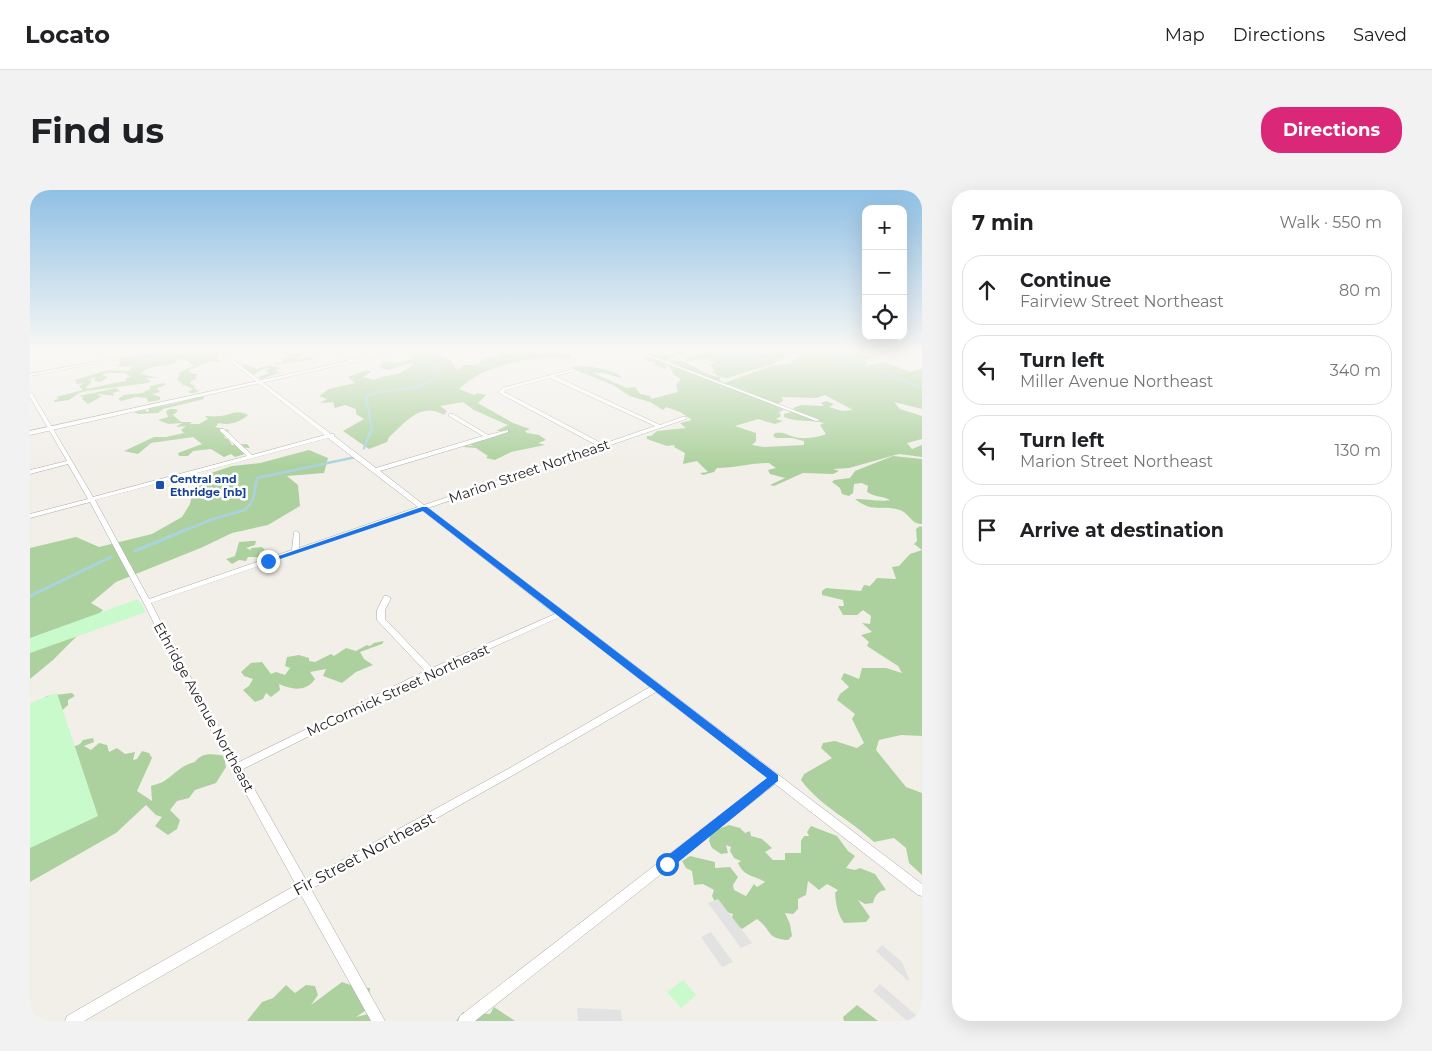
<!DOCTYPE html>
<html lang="en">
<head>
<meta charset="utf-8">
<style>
	:root { --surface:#fff; --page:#f2f2f2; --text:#202124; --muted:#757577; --line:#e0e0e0; --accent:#db2777 }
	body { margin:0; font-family:Montserrat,sans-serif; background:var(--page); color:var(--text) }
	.controls { position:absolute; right:15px; top:15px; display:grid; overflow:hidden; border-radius:10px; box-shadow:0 5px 20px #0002 }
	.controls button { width:45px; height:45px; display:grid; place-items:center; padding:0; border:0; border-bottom:1px solid var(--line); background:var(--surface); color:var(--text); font:25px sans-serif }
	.stop { position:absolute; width:15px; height:15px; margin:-11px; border:4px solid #1a73e8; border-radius:50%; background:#fff }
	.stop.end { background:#1a73e8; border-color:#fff; box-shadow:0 1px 5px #0008 }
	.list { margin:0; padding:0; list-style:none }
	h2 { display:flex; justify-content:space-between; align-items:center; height:65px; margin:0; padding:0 20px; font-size:21px }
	h2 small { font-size:16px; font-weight:400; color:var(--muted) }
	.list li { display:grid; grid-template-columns:32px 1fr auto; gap:15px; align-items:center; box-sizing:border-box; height:70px; margin:0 10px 10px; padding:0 10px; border:1px solid var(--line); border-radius:20px }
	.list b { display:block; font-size:19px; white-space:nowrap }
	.list p { margin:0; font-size:16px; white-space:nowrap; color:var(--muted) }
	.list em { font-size:16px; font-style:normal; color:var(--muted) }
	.icon { flex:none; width:28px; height:28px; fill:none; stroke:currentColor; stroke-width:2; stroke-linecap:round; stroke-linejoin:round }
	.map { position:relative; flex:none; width:892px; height:831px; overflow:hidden; border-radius:20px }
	header { display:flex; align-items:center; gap:30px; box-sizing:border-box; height:70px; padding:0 25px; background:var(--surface); border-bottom:1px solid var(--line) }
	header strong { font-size:24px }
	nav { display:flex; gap:28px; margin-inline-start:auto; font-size:18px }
	.intro { display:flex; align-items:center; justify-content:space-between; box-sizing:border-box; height:120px; padding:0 30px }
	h1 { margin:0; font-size:35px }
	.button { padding:12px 22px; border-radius:20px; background:var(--accent); color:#fff; font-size:18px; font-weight:700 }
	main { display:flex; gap:30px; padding:0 30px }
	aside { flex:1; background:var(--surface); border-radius:20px; box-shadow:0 5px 20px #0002 }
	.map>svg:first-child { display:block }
	.forest { fill:#add19e; fill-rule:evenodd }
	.park { fill:#c8facc }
	.parking { fill:#e2e2e2 }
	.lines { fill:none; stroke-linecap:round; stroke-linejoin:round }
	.stream-far2 { stroke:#aad3df; stroke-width:2 }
	.stream-far1 { stroke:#aad3df; stroke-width:2.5 }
	.stream { stroke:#aad3df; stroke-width:3 }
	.minor-casing { stroke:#a9a9a9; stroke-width:1 }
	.tertiary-casing { stroke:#a9a9a9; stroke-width:1 }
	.minor { fill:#fff; fill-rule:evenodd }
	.tertiary { fill:#fff; fill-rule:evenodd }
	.route { fill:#1a73e8 }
	.transit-dot { fill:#1a4fb4; stroke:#fff; stroke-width:2 }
	.labels { text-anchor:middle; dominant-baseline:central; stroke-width:5; stroke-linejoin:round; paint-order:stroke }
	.far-transit-label { font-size:11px; font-weight:bold; fill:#164399; stroke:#fff; text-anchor:start }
	.street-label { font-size:14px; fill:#222; stroke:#fff }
	.near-street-label { font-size:16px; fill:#222; stroke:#fff }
</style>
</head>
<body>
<header>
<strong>Locato</strong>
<nav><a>Map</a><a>Directions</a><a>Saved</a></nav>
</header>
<div class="intro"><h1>Find us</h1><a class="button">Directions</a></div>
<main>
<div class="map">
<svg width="892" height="831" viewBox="0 0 892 831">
	<rect width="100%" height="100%" fill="#f2efe9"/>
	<path class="forest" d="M 92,160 L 117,160 L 121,162 L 123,160 L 186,160 L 185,162 L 190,163 L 186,167 L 192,172 L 179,172 L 159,180 L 163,184 L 168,184 L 165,187 L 167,189 L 161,191 L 160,194 L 166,196 L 163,197 L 167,200 L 165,201 L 170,200 C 167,203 161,204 158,202 L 163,199 L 155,195 L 151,196 L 153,194 L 147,190 L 150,184 L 148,183 L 164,176 C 159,172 155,168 146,170 L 148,171 C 136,179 120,173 111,184 L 129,188 L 116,188 L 121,191 L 118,193 L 56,201 L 49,203 L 39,210 L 25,212 L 24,210 L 29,209 L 26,207 L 53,200 L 49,196 L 54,193 L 45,194 L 47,192 L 44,190 L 78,180 L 99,181 L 102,176 L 87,177 L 91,173 L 88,171 L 91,170 L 88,167 L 115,161 L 89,163 ZM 76,183 L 95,183 L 101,187 L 96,188 L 96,191 C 80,193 70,197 55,199 L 62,191 L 58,190 L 66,187 L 64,191 L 71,192 L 78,187 L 72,185 Z
		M 253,160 L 269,160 L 262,163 L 282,162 L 266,167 L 271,169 L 278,166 L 285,169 L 246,175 L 244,172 L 252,173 L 253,169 L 260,168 Z
		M 381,160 L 393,160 L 421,170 L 427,180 L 434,175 L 448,175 L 453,169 L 469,166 L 467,162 L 482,160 L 545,160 L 537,162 L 542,168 C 534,170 531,167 523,168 C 491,168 451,177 429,199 L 444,205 L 448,203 L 456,205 L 448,213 L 483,233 L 500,239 L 495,241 L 497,243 L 509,245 L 516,250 L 508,253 L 515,255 L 481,262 L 465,270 L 456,268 L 458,266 L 446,258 L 434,257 L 435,255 L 443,256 L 440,254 L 479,241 L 466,241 L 478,235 L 444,220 L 433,212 L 410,216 L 417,221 L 414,225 C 391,211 376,232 359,247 L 357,252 L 339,259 L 313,241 L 334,229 L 326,224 L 326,219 L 315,215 L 305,218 L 303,212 L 290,213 L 297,209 L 289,206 L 299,199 L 325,193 L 318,187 L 336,180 L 341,182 L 333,187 L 344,190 C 351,186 359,186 367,184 C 372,183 376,179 381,177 L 383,172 L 359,180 L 350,178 L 352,171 C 363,175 379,172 387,165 Z
		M 644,160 L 741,160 L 755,163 L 755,168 L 740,175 L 697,188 L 690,187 L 690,190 L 694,193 L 741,176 L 762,173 L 761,170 L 766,169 L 775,162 L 769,160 L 816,160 L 843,168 L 835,170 L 838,175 L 854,172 L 880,182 L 892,179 L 892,219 L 864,212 L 870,219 L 892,226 L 892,249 L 877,253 L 882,259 L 892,255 L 892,267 L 869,264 L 819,278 L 803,279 L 809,281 L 803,284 L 773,283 L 744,296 L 740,295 L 755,288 L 740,284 L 738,280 L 746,278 L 739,273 C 721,273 706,278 687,278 L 684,282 L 673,285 L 670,283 L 678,282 L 667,271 L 653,274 L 655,263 L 644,257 L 645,255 L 637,256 L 617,249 L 617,246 L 621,246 L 627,241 L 656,238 L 650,233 L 662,230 L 650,222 L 636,217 L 633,220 L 620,212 L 600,206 L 583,195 L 541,178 C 553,174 582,179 592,187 L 590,188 L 574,183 L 563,183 L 597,198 L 605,197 L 610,204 L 620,206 L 621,209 L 648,202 L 646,194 L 651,189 L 644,185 L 639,176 L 636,175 L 636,179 L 623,175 L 627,173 L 617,171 L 614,166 L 642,176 L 642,172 L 624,167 L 624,165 L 647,165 L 638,169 C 643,171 648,170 654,172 C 666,176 675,186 690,187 L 682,182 L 684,181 L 680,174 L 686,173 L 676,169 L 657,171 L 655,170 L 661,166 L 669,165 L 665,163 L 649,165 L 640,161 ZM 695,193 L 748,214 L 753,211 L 752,207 L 786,208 L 795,205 L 823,220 L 812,221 L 799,217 L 804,214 L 796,211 L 791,213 L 794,216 L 771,215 L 763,218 L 766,221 L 754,224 L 754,227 C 768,233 780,229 794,233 L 790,235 L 796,244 C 786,248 772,250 761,246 C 755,243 752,242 745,243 L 743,246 L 746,248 L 762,248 L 774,251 L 774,255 L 734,257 L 722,255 L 726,251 L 726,243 L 705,236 L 728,229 L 745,234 L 753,231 L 746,229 L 751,226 L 749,222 L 754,220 Z
		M 214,174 L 226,179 L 240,175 L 250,178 L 246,180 L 247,182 L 252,182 L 231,189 L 228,187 L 240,183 L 235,181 L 240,178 C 227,177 227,191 212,179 L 215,179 L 212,178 L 214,176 L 212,175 Z
		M 134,193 L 136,195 L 127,198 L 130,202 L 122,204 L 130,207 L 130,210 L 118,212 L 117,208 L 106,207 L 91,211 L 88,209 L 94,205 L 112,203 L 120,199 L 120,196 Z
		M 86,198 L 90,201 L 83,203 L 84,206 L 69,204 L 67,205 L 72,206 L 58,214 L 52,209 L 54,207 L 49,206 Z
		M 167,206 L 174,207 L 174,209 L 133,219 L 128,223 L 108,224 L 104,222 L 115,220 L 117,222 L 119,221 L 119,218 C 128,217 160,211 167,206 Z
		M 140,219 L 146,219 L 148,221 L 143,225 L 151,232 L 162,232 L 160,234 L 169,234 L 178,229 L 175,226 C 180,226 184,227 188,226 C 200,226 206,218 218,225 C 210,232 199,236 189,233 L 185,237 L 199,240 L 194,248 L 198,249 L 202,255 L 217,254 L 220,258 L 207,257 L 215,264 L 205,267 L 201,264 L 194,267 L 181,259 L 163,261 L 158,266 L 149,266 L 148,263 L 172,254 L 163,247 L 121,253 L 108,264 L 94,261 L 124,247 L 136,247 L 154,243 L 151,240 L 156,236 L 146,237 L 152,233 L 138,234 L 128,230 L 138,227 L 136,221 Z
		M 279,260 L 298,268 L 294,283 L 257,286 L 268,295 L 270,316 L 238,335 L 202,343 L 173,357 L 86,392 L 61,413 L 73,420 L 23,470 L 0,489 L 0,358 L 46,347 L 69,357 L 122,344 L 152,327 L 160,314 L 164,294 L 175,285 L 202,276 L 230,273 Z
		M 863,266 L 892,269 L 892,334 C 881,334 880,324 870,320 C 851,314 844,324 825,309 C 836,309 853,312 860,310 C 853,306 844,307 837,302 L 838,296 L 832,293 L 824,294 L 823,303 L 819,306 L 812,304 L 810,298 L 802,292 L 804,290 L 820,288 L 825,281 Z
		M 890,336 L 892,337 L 892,546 L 871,545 L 849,550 L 846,560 L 876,597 L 892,603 L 892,685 L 879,673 L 876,658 L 864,648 L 844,652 C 821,630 791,617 771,590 L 774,584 L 802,568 L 791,558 L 793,553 L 805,551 L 827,558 L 834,553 L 822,529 L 825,524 L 807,510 L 810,504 L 819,497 L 811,489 L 814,483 L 829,489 L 832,478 L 856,478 L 872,483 L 868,476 L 837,456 L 839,452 L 831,445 L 842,442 L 832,433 L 840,434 L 841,426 L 833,420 L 827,425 L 813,425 L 808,416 L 814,416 L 813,410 L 792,405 L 792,401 L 796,398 L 831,401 L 834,395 L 840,396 L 847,388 L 866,389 L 862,377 L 869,376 L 880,364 L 892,360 L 884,354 L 887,351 L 886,339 Z
		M 221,351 L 226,351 L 225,355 L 216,358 L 221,360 L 221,358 L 232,357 L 235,360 L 230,362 L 229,367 L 218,367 L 216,371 L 209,370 L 202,374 L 196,369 L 205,366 L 209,352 Z
		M 354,451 L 352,454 L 330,462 L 334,469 L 343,475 L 326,482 L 312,493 L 293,486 L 296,479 L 280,482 L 285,489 C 276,502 262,500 249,494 L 250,500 L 241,507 L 236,503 L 233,509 L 225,512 L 213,500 L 219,496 L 223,489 L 214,486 L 211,482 L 221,473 L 232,472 L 241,484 L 246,482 L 255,485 L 260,478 L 255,476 L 257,467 L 269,465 L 279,468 L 279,471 L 285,472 L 301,464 L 304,466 L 316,458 L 326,461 L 337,455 L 340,456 L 344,453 Z
		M 42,503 L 45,506 L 38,510 L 38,515 L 15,536 L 38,559 L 50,554 L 53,550 L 63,548 L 64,552 L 54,556 L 61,560 L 69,553 L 77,555 L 79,562 L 87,558 L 95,564 L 105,562 L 103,570 L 107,569 L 112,561 L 119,563 L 122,568 L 107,601 L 122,611 L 121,596 C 126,594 133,593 137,589 C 147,582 152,575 165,572 C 172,562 184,564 194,566 L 196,577 L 186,593 L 165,600 L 159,608 L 147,611 L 140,620 L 150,630 L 147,639 L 138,645 L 125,636 L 132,627 L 126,625 L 116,615 L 86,643 L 0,692 L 0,518 L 17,506 Z
		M 699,635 L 710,638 L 715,643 L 720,641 L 721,646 L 732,649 L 742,658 L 735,662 L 743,670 L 755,670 L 755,663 L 771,663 L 771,651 L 774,646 L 779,646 L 777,642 L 781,636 L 807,646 L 818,661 L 825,666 L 816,678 L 825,680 L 830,678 L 845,684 L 856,700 C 848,701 845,705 843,713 L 835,714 L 828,710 L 840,727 L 836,732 L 814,733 C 807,723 806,714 805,703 L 808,700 L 797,694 L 789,700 L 778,691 L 776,705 L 768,709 L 768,719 L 763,724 L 755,723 L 760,734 L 762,746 L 758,750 C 736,749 742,740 727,729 L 712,739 L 701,731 L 703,724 C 691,721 687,717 682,706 L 684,700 L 673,694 L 664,695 L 662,681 L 656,678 L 652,671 L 660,666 L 685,672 L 685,678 L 700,677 L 708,687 L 703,695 L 704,700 L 716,706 L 724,694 L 727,697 L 735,692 C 724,685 714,687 708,673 L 711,671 L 704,668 L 700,661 L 701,657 L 696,655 L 698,663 L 691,664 L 682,658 L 679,651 L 681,642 Z
		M 312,792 L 326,797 L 340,798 L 338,819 L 326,827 L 338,824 L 352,826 L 355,831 L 217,831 L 232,812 L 243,808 L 256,795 L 265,803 L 276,795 L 285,796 L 288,805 L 281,815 Z
		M 827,815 L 848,831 L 814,831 L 813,827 Z
		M 464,817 L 485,831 L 426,831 L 433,822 L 460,824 Z"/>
	<path class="park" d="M 108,409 L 116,422 L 0,463 L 0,448 Z
		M 27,503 L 68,626 L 0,658 L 0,513 Z
		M 653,790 L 666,805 L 651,818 L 637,802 Z"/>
	<path class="parking" d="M 688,709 L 722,753 L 711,758 L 678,713 Z
		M 681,742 L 703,772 L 692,777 L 671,747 Z
		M 852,755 L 872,772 L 879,789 L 878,791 L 846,761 Z
		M 850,794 L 886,825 L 884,831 L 877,831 L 843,801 Z
		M 547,818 L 591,820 L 592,831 L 548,831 Z"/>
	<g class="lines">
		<path class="stream-far2" d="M 797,160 L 892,198
			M 342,240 L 336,206 C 363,195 390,207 410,181 L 377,162"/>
		<path class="stream-far1" d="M 334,258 L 342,238
			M 156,340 L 183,329 L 215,320 L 223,310 L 227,288 L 326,267"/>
		<path class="stream" d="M 105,361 L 158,339
			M 0,406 L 81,367"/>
		<g class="minor-casing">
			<path id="minor" d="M 127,160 L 133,160 L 0,186 L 0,184 Z
				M 186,160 L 190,160 L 301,244 L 304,244 L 304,246 L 346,278 L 453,246 L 419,226 L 419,224 L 423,224 L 458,245 L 478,240 L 478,242 L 460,248 L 350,281 L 394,315 L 568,256 L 469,203 L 469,202 L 472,198 L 543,179 L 545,180 L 545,181 L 525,186 L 630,235 L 652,227 L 656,227 L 656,229 L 398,318 L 892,694 L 892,706 L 888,705 L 745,594 L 445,831 L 428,831 L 430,826 L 738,588 L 626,502 L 485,584 L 281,699 L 355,831 L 341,831 L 271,705 L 54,831 L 35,831 L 37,826 L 110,784 L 266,695 L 136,458 L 117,419 L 60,312 L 0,328 L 0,324 L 58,309 L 38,274 L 0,284 L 0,280 L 37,271 L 0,207 L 0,202 L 2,203 L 63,307 L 217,266 L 190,241 L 190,239 L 194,239 L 222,265 L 295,245 ZM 520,188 L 625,236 L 573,254 L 474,202 L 476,200 ZM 298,248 L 388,317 L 269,358 L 269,343 L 266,341 L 264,342 L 262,360 L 119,409 L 65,310 ZM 392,320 L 525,424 L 402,478 L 355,429 L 355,420 L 361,408 L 357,406 L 354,406 L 347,420 L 347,430 L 395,481 L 209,572 L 144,458 L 121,413 ZM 530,427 L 620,497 L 478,579 L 276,690 L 213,579 L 404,484 Z
				M 300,160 L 304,160 L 323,171 L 320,172 Z
				M 601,160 L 606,160 L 790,230 L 786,231 Z
				M 869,160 L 875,160 L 856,164 L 854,163 Z"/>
		</g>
		<g class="tertiary-casing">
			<path id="tertiary" d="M 369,160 L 377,160 L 0,245 L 0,241 Z"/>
		</g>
		<use href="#minor" class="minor"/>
		<use href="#tertiary" class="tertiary"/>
	</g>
	<linearGradient id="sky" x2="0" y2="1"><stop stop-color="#8fc0e4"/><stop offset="0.58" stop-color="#f9f8f5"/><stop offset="1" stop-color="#f9f8f5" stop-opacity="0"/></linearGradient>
	<rect width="892" height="276" fill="url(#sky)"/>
	<path class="route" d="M 392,317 L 397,317 L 748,585 L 748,591 L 641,678 L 632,678 L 632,670 L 737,588 L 393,321 L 241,372 L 234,371 Z"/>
	<rect class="transit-dot" x="125" y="290" width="10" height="10" rx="2.5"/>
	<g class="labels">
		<g class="far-transit-label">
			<text x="140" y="289">Central and<tspan x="140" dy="13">Ethridge [nb]</tspan></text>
		</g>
		<g class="street-label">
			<text transform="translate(499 281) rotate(-19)">Marion Street Northeast</text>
			<text transform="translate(368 500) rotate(-25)">McCormick Street Northeast</text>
			<text transform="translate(174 517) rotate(61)">Ethridge Avenue Northeast</text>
		</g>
		<g class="near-street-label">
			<text transform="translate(334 664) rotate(-28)">Fir Street Northeast</text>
		</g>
	</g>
</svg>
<div class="controls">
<button>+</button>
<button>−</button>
<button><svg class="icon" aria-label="locate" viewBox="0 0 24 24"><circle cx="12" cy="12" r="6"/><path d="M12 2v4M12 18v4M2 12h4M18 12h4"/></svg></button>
</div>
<div class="stop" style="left:637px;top:674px"></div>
<div class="stop end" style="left:238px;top:371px"></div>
</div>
<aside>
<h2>7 min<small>Walk · 550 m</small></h2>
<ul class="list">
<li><svg class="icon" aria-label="ahead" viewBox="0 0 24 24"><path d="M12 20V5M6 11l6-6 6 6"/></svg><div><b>Continue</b><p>Fairview Street Northeast</p></div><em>80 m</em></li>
<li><svg class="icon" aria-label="left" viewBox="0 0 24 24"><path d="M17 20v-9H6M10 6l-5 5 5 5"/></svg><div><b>Turn left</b><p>Miller Avenue Northeast</p></div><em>340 m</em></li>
<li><svg class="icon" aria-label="left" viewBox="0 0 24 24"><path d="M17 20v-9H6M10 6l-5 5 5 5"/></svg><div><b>Turn left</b><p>Marion Street Northeast</p></div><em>130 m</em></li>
<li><svg class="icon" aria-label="arrive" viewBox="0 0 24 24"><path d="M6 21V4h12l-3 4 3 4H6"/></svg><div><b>Arrive at destination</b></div></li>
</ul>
</aside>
</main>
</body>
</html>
